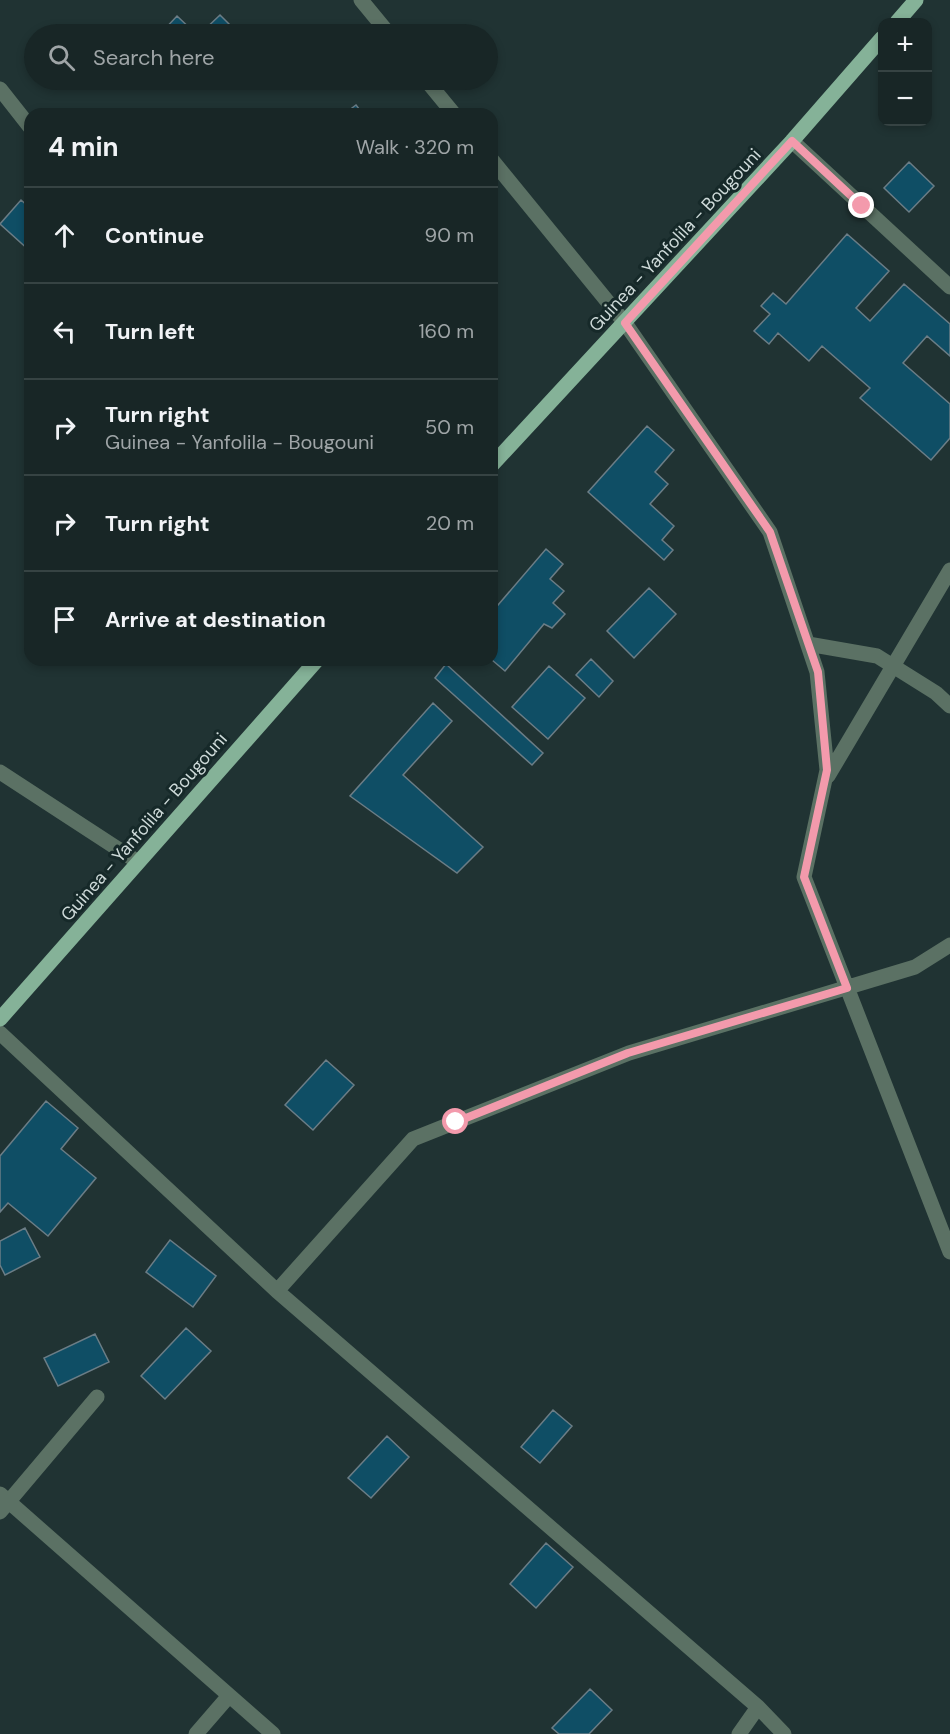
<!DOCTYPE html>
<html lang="en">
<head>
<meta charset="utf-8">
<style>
	:root { --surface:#182626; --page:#212e2e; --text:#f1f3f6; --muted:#9fa5a7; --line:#364343 }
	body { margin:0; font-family:"DM Sans",sans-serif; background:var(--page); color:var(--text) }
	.controls { position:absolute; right:18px; top:18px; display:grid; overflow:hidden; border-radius:12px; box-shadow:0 3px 9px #0003 }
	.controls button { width:54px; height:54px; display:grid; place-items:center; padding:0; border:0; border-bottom:2px solid var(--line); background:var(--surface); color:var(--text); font:30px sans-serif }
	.stop { position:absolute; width:18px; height:18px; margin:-14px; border:4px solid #f39aac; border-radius:50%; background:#fff }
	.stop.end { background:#f39aac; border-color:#fff; box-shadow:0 2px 6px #0008 }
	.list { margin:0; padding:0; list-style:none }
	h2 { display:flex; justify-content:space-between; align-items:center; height:78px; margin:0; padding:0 24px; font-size:26px }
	h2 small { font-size:20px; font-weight:400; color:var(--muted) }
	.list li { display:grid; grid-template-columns:39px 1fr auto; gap:18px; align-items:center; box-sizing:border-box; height:96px; padding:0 24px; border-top:2px solid var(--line) }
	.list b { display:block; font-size:22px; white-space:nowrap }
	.list p { margin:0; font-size:20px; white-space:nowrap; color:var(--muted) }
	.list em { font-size:20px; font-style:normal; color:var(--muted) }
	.icon { flex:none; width:33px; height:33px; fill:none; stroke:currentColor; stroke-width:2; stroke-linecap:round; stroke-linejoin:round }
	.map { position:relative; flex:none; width:950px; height:1734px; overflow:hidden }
	.search { position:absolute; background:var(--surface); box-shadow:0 3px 9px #0003; left:24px; top:24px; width:474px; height:66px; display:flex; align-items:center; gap:15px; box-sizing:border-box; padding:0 21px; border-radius:33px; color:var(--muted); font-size:22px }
	.panel { position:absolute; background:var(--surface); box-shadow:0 3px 9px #0003; left:24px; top:108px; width:474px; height:558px; border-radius:18px }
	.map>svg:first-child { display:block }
	.building { fill:#0f4e65; stroke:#6b7d86; stroke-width:1.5 }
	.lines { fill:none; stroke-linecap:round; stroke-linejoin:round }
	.minor { stroke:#5b7164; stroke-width:15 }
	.major { stroke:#85b298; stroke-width:15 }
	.route { stroke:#f39aac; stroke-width:8 }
	.labels { text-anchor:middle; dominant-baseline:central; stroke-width:6; stroke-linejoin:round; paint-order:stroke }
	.street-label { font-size:18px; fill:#cedad9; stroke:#162929 }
</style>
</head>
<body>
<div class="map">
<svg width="950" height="1734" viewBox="0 0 950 1734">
	<rect width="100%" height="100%" fill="#203333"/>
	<path class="building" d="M 220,15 L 239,34 L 200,34 Z
		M 177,16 L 196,34 L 164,34 L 162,32 Z
		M 356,105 L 363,114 L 344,114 Z
		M 909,162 L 934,186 L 909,212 L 884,188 Z
		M 21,200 L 30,208 L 30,251 L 0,224 Z
		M 847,234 L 889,271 L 856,308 L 870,321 L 904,284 L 950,324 L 950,356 L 927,336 L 903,363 L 950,404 L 950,438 L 931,460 L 860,398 L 870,388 L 822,346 L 809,361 L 778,333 L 769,344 L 754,331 L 770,314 L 761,306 L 773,293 L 786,304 Z
		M 647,426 L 674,450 L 655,472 L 668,484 L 650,504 L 674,526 L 662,540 L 673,550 L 664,560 L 588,492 Z
		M 546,549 L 563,564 L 550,579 L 564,591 L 553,603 L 565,614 L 552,628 L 544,624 L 505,671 L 492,660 L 492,612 Z
		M 649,588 L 676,614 L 634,658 L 607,631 Z
		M 591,659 L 613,681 L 599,697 L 576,675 Z
		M 446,664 L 543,753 L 532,765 L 435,678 Z
		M 549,666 L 585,698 L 548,739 L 512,707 Z
		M 433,703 L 452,721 L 403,775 L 483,847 L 457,873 L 350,796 Z
		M 326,1060 L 354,1085 L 313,1130 L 285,1105 Z
		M 46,1101 L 78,1128 L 61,1149 L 96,1178 L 48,1236 L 8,1203 L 0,1212 L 0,1156 Z
		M 25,1228 L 40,1257 L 5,1275 L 0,1265 L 0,1241 Z
		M 170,1240 L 216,1276 L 193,1307 L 146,1272 Z
		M 186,1328 L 211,1351 L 165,1399 L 141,1376 Z
		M 95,1334 L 109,1362 L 58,1386 L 44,1358 Z
		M 553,1410 L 572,1426 L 540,1463 L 521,1447 Z
		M 387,1436 L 409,1457 L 371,1498 L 348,1478 Z
		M 546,1543 L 573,1567 L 536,1608 L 510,1584 Z
		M 590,1689 L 612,1710 L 589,1734 L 559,1734 L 552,1728 Z"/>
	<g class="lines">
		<path class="minor" d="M 361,0 L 389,34
			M 426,80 L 454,114
			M 0,89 L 30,127
			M 792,141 L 950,287
			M 492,160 L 625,323 L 770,532 L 817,672 L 827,770 L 804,877 L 950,1252
			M 808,644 L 877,656 L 936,693 L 950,706
			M 0,772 L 138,862
			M 828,776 L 950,570
			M 0,1033 L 277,1291 L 758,1707 L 784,1734
			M 277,1291 L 413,1139 L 629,1053 L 915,967 L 950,945
			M 0,1494 L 273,1734
			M 0,1512 L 97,1397
			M 196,1734 L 228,1697
			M 739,1734 L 758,1707"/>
		<path class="major" d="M 897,22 L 916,0
			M 492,465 L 792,141 L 882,38
			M 0,1019 L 317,660"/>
	</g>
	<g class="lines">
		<path class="route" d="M 456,1122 L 628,1053 L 847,988 L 804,877 L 827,770 L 818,672 L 770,532 L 625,323 L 792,141 L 862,206"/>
	</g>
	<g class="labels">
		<g class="street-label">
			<text transform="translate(675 240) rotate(-47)">Guinea - Yanfolila - Bougouni</text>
			<text transform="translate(144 827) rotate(-49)">Guinea - Yanfolila - Bougouni</text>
		</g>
	</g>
</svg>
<div class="controls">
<button>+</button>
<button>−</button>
</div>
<div class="stop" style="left:456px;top:1122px"></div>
<div class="stop end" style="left:862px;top:206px"></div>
<div class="search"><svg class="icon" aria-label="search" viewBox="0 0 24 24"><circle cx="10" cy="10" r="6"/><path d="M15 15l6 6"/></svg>Search here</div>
<section class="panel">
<h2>4 min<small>Walk · 320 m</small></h2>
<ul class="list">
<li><svg class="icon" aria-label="ahead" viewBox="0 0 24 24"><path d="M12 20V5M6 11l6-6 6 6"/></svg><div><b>Continue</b></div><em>90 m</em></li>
<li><svg class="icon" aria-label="left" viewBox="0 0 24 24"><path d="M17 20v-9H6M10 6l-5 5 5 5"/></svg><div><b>Turn left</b></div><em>160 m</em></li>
<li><svg class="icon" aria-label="right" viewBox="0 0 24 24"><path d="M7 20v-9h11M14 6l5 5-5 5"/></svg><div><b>Turn right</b><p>Guinea - Yanfolila - Bougouni</p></div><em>50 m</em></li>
<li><svg class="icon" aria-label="right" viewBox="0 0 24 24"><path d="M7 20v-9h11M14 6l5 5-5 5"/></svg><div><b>Turn right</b></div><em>20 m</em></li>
<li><svg class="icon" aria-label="arrive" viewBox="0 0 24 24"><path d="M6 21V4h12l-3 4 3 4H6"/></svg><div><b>Arrive at destination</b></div></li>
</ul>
</section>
</div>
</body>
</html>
